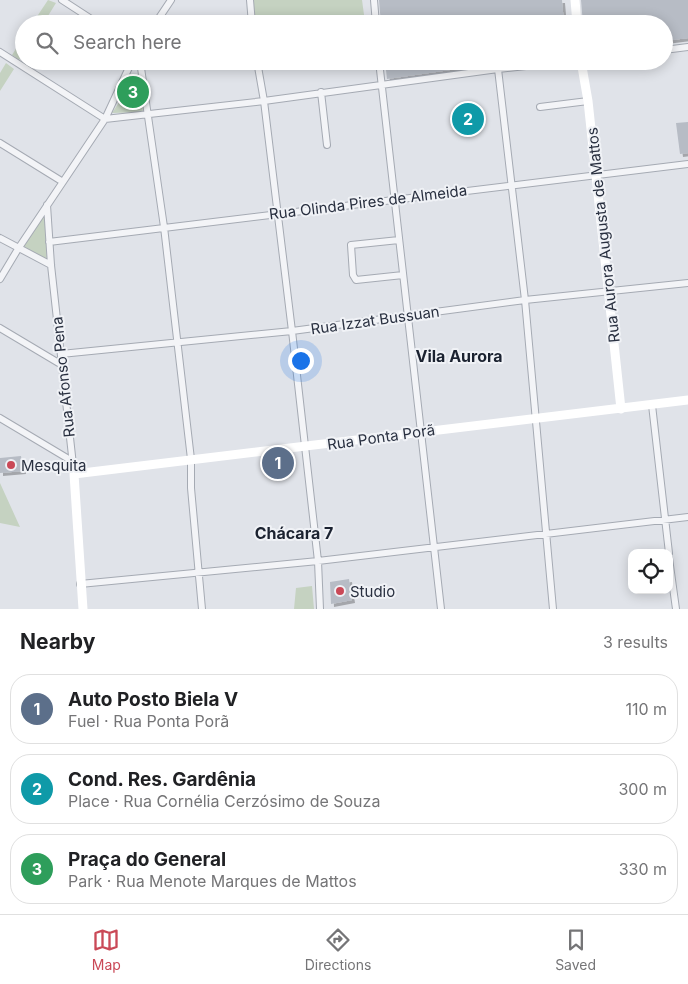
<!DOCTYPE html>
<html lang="en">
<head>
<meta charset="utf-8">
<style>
	:root { --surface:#fff; --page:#f2f2f2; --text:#202124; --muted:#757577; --line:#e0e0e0; --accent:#ca4957 }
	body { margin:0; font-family:Inter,sans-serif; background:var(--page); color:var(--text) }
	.controls { position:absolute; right:15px; bottom:15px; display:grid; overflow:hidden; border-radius:10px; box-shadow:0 2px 12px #0003 }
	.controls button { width:45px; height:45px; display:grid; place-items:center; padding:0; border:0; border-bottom:1px solid var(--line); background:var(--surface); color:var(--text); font:25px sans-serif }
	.you { position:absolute; left:300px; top:360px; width:18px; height:18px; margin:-12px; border:4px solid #fff; border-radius:50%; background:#1a73e8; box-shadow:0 0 0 8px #1a73e833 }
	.badge { display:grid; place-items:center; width:32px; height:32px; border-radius:50%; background:var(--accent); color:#fff; font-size:16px; font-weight:700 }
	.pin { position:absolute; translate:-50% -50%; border:2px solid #fff; box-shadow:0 1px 5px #0006 }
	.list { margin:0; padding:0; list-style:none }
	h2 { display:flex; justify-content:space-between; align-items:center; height:65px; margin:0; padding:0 20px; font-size:21px }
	h2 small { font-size:16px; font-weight:400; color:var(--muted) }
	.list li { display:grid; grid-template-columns:32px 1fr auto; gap:15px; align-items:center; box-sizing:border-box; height:70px; margin:0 10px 10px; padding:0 10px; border:1px solid var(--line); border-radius:20px }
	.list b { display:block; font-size:19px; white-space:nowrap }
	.list p { margin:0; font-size:16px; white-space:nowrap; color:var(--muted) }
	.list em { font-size:16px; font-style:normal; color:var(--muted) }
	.icon { flex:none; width:28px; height:28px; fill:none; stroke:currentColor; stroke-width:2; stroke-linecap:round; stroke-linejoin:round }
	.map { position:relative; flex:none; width:688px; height:609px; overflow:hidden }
	.search { position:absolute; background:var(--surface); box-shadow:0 2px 12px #0003; left:15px; right:15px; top:15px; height:55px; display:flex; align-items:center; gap:12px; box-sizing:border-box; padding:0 18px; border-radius:28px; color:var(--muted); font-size:19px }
	.sheet { height:305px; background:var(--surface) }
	nav { display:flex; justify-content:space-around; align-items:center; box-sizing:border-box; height:70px; border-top:1px solid var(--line); background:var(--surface); font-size:14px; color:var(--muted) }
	nav a { display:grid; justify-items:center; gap:2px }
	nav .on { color:var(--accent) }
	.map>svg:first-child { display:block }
	.green { fill:#c5d2c1 }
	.building { fill:#b7bcc5; filter:url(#shadow) }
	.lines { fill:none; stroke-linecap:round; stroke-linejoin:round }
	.street-casing { stroke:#a5aab3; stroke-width:8 }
	.street { stroke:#f3f4f7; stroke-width:6 }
	.secondary { stroke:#fff; stroke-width:9 }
	.poi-dot { fill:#ca4957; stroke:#f0f2f6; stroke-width:2 }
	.labels { text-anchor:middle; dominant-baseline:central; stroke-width:4; stroke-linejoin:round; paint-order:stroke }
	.street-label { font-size:15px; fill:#293040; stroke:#f0f2f6 }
	.poi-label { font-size:15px; fill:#293040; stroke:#f0f2f6; text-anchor:start }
	.neighbourhood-label { font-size:16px; font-weight:bold; fill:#1b2230; stroke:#f0f2f6 }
</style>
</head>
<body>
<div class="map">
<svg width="688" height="609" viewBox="0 0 688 609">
	<defs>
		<filter id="shadow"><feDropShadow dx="3" dy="3" stdDeviation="0" flood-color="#0004"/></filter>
	</defs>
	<rect width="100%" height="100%" fill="#e0e3e9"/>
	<path class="green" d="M 48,0 L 56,3 L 43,24 L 32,24 Z
		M 250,0 L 362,0 L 365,22 L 253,24 Z
		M 24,36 L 24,53 L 19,60 L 12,55 Z
		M 6,63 L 14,69 L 0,91 L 0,73 Z
		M 139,72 L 143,112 L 112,113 Z
		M 45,210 L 47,261 L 22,245 Z
		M 0,483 L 20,527 L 0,523 Z
		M 312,586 L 314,609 L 294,609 L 296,588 Z"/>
	<path class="building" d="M 379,0 L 562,0 L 564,24 L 381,24 Z
		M 581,0 L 688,0 L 688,38 L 664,41 L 664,24 L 583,24 Z
		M 385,61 L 492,61 L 492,64 L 387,79 Z
		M 476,113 L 478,123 L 460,125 L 459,115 Z
		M 688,122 L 688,153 L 680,154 L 676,123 Z
		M 21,456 L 23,471 L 0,473 L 0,458 Z
		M 349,579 L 352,600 L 331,604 L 330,582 Z"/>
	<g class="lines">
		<g class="street-casing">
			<path id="street" d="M 62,0 L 99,24
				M 250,0 L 252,24
				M 374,0 L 376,24
				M 155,24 L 171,0
				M 664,50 L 688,47
				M 0,52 L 105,119 L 264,101 L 498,69 L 572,61
				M 140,61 L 164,227 L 191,459 L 191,488 L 202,609
				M 257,61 L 264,101 L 292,331 L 318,561 L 320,609
				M 379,61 L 441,609
				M 498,69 L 525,300 L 553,609
				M 321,92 L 327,145
				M 540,107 L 588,101
				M 0,143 L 63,182
				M 47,205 L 51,265 L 74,474
				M 0,238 L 51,265
				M 399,240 L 351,245 L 353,275 L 356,280 L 403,275
				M 49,242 L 688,164
				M 0,279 L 18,249 L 105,119 L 132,61
				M 0,328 L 62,365
				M 61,354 L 292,331 L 525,300 L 688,283
				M 652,405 L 669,553
				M 0,418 L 72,461
				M 669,558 L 676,609
				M 80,584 L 318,561 L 688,517"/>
		</g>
		<use href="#street" class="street"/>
		<path class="secondary" d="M 575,0 L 577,24
			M 581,61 L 588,101 L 621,409
			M 83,609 L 74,474 L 688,400"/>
	</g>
	<g class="poi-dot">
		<circle cx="11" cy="465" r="5"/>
		<circle cx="340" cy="591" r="5"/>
	</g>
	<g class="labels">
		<g class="street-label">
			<text transform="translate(368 202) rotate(-7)">Rua Olinda Pires de Almeida</text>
			<text transform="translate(603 235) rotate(-96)">Rua Aurora Augusta de Mattos</text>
			<text transform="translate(375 320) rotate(-8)">Rua Izzat Bussuan</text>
			<text transform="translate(63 377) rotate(-96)">Rua Afonso Pena</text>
			<text transform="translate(381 437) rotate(-8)">Rua Ponta Porã</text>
		</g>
		<g class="poi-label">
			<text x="21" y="465">Mesquita</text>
			<text x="350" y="591">Studio</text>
		</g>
		<g class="neighbourhood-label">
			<text x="459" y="356">Vila Aurora</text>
			<text x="294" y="533">Chácara 7</text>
		</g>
	</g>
</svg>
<div class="controls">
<button><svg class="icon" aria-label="locate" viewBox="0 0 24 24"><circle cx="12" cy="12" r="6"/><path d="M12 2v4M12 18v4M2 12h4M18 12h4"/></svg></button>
</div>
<div class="you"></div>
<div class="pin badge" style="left:278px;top:463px;background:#5c6f8a">1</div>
<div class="pin badge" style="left:468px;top:119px;background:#0f9aa8">2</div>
<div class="pin badge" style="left:133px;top:92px;background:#2e9e5b">3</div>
<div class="search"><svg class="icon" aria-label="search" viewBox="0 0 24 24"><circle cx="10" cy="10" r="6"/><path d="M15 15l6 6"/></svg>Search here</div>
</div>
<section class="sheet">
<h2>Nearby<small>3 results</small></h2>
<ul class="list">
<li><span class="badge" style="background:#5c6f8a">1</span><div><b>Auto Posto Biela V</b><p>Fuel · Rua Ponta Porã</p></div><em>110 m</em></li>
<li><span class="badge" style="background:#0f9aa8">2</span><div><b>Cond. Res. Gardênia</b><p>Place · Rua Cornélia Cerzósimo de Souza</p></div><em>300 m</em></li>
<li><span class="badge" style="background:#2e9e5b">3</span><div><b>Praça do General</b><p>Park · Rua Menote Marques de Mattos</p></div><em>330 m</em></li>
</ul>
</section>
<nav>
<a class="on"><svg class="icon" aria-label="map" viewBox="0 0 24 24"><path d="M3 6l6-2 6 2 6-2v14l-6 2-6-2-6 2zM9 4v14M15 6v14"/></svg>Map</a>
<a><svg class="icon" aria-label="directions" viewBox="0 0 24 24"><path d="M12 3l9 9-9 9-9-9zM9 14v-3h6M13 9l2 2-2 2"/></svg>Directions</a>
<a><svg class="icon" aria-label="saved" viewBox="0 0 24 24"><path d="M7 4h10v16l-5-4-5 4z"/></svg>Saved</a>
</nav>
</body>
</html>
